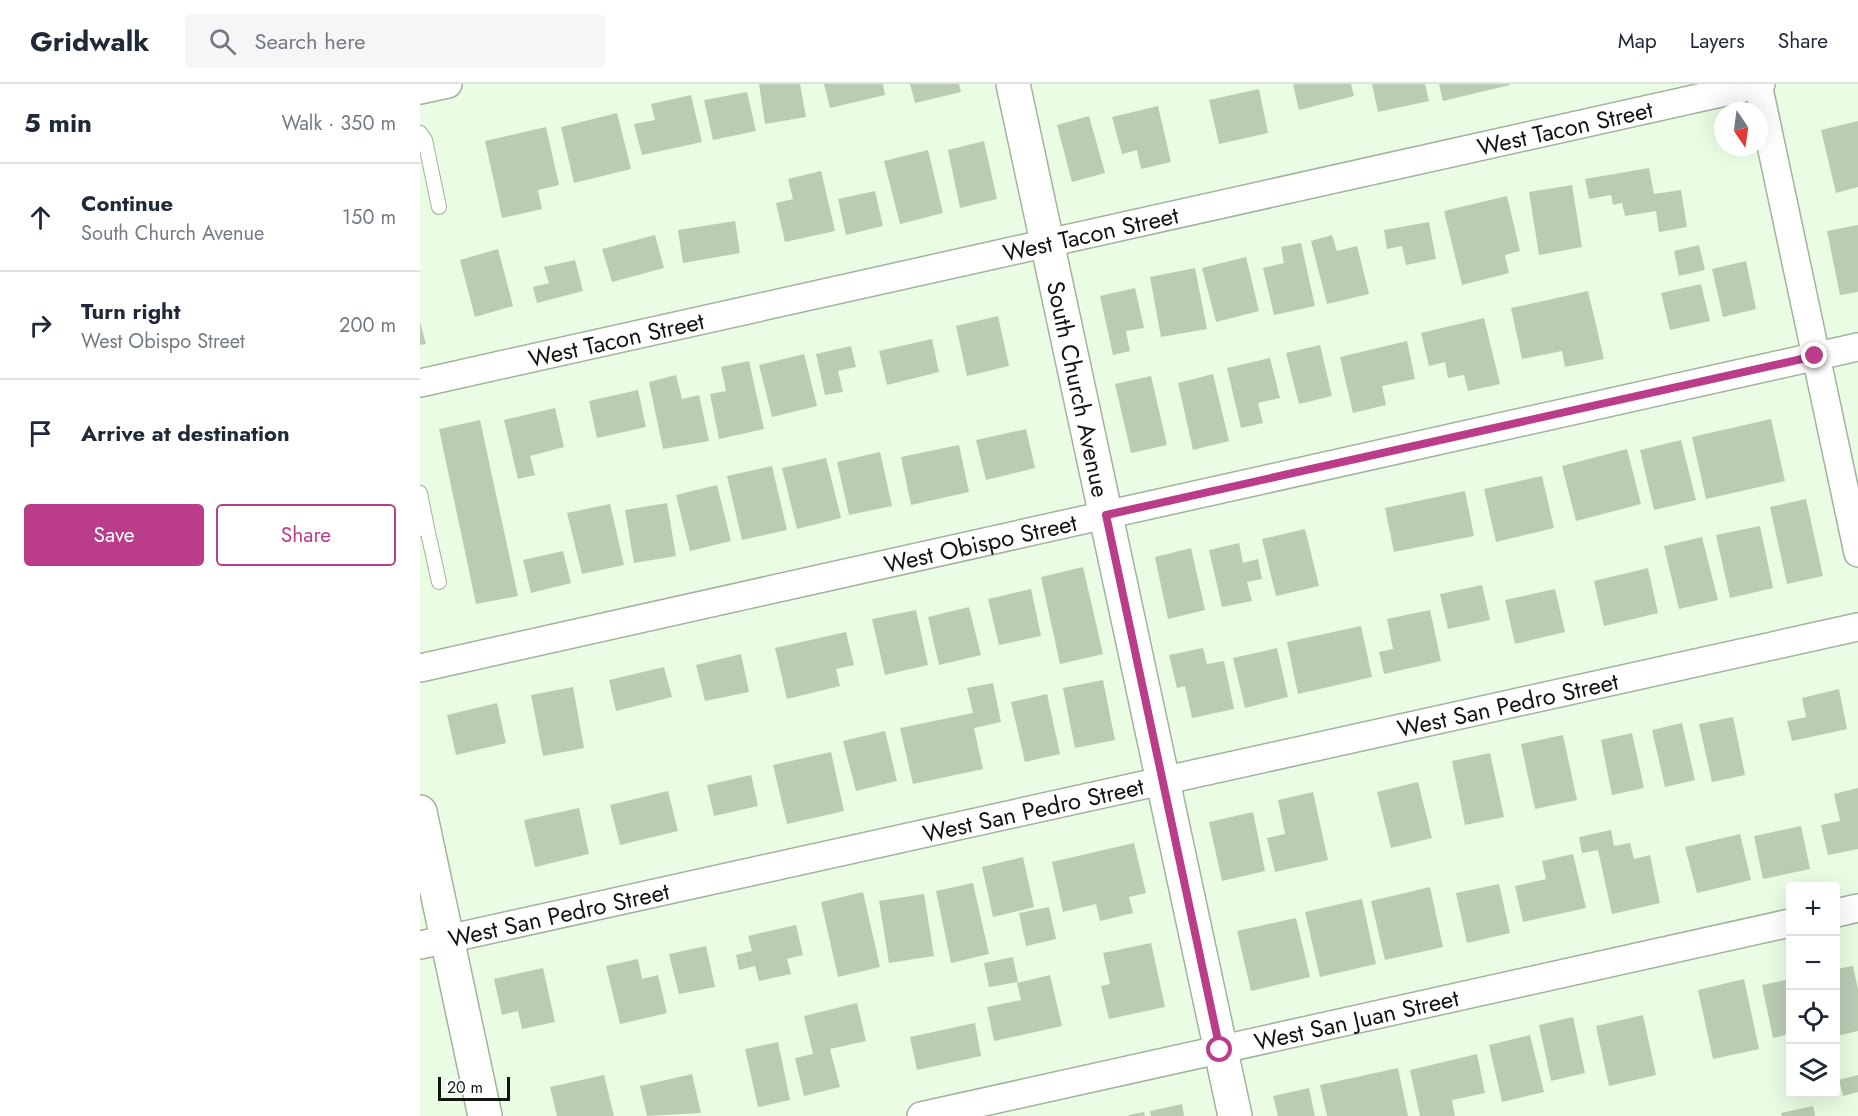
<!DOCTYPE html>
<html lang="en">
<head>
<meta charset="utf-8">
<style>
	:root { --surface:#fff; --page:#f6f6f7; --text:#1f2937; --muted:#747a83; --line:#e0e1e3; --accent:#bb3d8a }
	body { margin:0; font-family:Jost,sans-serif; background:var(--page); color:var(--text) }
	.controls { position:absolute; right:18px; bottom:18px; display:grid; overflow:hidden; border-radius:6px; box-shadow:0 6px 24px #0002 }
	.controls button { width:54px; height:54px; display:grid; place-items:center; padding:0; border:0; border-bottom:2px solid var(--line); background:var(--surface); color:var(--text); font:30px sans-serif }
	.compass { position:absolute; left:1294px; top:18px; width:54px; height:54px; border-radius:50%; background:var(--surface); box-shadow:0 6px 24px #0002; rotate:167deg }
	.scale { position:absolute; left:18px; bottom:15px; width:72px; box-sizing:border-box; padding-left:6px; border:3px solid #11170f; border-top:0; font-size:16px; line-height:21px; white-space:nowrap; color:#11170f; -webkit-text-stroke:4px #fff; paint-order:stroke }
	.stop { position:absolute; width:18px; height:18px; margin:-14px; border:4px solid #bb3d8a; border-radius:50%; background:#fff }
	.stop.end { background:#bb3d8a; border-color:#fff; box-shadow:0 2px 6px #0008 }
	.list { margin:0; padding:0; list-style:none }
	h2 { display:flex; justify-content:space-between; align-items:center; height:78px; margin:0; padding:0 24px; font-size:26px }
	h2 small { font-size:20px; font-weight:400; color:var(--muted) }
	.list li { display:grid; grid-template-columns:39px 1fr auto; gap:18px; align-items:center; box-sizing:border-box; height:108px; padding:0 24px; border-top:2px solid var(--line) }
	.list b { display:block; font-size:22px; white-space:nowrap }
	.list p { margin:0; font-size:20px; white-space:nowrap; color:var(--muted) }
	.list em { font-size:20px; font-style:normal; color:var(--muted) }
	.actions { display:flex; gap:12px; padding:18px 24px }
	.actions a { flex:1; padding:14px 0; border:2px solid var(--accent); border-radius:6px; text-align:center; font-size:21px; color:var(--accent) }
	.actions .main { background:var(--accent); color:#fff }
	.icon { flex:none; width:33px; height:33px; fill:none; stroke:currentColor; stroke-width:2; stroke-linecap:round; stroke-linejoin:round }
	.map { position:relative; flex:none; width:1438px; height:1032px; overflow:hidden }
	header { display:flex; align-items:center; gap:36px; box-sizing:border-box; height:84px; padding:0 30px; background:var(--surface); border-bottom:2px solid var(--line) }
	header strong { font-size:28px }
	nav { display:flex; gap:33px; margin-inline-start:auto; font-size:21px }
	.search { width:420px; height:54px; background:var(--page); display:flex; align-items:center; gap:15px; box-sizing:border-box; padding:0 21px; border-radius:6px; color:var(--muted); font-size:22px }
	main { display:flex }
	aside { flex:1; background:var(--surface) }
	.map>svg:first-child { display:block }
	.building { fill:#bbccb5 }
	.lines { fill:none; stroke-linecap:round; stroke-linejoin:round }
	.lane-casing { stroke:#a2b39c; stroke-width:16 }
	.street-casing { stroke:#a2b39c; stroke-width:30 }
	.secondary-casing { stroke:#a2b39c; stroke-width:36 }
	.primary-casing { stroke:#a2b39c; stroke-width:36 }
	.lane { stroke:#fff; stroke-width:14 }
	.street { stroke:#fff; stroke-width:27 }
	.secondary { stroke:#fff; stroke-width:33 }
	.primary { stroke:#fff; stroke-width:33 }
	.route { stroke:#bb3d8a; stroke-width:8 }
	.labels { text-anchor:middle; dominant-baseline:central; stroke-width:4.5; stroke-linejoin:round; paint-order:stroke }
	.street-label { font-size:24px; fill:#11170f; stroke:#fff }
</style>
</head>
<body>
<header>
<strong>Gridwalk</strong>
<div class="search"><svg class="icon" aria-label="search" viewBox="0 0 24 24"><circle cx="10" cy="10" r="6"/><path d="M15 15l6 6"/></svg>Search here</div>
<nav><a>Map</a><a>Layers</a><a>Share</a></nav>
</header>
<main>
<aside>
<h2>5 min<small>Walk · 350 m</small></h2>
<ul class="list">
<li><svg class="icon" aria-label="ahead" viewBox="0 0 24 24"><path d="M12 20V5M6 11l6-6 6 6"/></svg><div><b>Continue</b><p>South Church Avenue</p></div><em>150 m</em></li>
<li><svg class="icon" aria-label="right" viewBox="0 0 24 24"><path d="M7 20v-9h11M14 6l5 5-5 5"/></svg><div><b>Turn right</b><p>West Obispo Street</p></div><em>200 m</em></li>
<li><svg class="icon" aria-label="arrive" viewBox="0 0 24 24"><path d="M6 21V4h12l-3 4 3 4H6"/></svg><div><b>Arrive at destination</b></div></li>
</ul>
<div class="actions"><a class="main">Save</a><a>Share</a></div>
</aside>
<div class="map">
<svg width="1438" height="1032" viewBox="0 0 1438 1032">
	<rect width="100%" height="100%" fill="#eafce4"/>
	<path class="building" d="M 339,0 L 380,0 L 386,33 L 345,40 Z
		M 404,0 L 463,0 L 465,11 L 410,24 Z
		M 490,0 L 539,0 L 541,8 L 495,19 Z
		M 873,0 L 931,0 L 934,12 L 879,26 Z
		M 952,0 L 1005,0 L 1009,17 L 958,28 Z
		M 1019,0 L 1090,0 L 1090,1 L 1023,17 Z
		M 839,5 L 848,49 L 799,60 L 789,16 Z
		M 327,8 L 336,47 L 293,56 L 284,16 Z
		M 271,11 L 282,58 L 222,71 L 214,40 L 235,36 L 231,20 Z
		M 738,22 L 751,78 L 721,85 L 717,66 L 702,70 L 692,33 Z
		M 197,29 L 211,85 L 154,99 L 141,43 Z
		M 669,32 L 685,89 L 652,98 L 637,41 Z
		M 1438,37 L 1438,103 L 1416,109 L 1401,46 Z
		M 126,43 L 139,101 L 118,106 L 122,125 L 82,134 L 65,57 Z
		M 564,57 L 577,115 L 540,124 L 528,66 Z
		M 508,66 L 523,129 L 480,140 L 464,77 Z
		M 1229,84 L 1234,110 L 1261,106 L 1267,143 L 1239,148 L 1236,127 L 1205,132 L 1202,119 L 1193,121 L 1191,111 L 1169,115 L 1165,95 Z
		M 401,87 L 415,147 L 365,158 L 356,119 L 373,115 L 368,95 Z
		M 1152,101 L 1162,163 L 1119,171 L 1109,108 Z
		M 455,107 L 463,142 L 426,151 L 418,115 Z
		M 1087,112 L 1100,167 L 1085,171 L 1089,189 L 1042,201 L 1024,127 Z
		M 315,137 L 320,169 L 263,179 L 258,146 Z
		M 1009,138 L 1016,175 L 986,181 L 982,162 L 967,165 L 964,146 Z
		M 1438,141 L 1438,208 L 1420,211 L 1407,147 Z
		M 235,151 L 244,184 L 192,198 L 182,165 Z
		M 912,151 L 917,167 L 937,162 L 949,210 L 907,220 L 891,157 Z
		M 881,159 L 895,222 L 854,231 L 843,184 L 864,179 L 861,163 Z
		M 1279,161 L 1285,186 L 1259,192 L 1254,167 Z
		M 78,165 L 93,222 L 55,233 L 40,176 Z
		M 826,173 L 839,227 L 796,238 L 782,184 Z
		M 155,176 L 163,207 L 117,219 L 113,203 L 129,199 L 124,183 Z
		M 1326,177 L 1336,225 L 1303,233 L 1292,185 Z
		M 775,184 L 787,245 L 741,253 L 730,193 Z
		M 1281,200 L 1290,237 L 1250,246 L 1241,209 Z
		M 715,204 L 724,244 L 706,247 L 710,267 L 693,271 L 680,212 Z
		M 1168,207 L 1184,275 L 1145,283 L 1142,267 L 1102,275 L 1091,224 Z
		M 578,232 L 589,282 L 547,292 L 536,242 Z
		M 1064,234 L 1080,300 L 1048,307 L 1044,291 L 1028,294 L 1025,278 L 1009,282 L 1001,249 Z
		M 0,238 L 6,260 L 0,261 Z
		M 512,255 L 519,288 L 467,301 L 459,267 Z
		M 987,257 L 995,295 L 962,302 L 966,321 L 933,329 L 920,273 Z
		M 900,261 L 912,312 L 879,320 L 866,269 Z
		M 431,262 L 436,283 L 418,287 L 423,308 L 405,311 L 396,270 Z
		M 384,270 L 397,322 L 352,333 L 339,281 Z
		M 850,274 L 860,314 L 838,319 L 843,339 L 821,344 L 807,284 Z
		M 329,277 L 344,345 L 299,355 L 290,310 L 306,307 L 301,283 Z
		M 793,290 L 809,357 L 773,366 L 758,299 Z
		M 256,291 L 262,315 L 279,311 L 289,357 L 243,365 L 229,298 Z
		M 731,292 L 747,361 L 711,369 L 695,300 Z
		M 218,306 L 226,343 L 177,354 L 169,317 Z
		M 135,324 L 144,363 L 110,372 L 115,391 L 98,395 L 84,336 Z
		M 1351,335 L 1365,397 L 1286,415 L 1272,353 Z
		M 60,336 L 98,512 L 56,520 L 19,345 Z
		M 606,345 L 615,384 L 566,396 L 556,356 Z
		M 1261,356 L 1276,416 L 1234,426 L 1220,366 Z
		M 539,361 L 549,408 L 491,421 L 481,373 Z
		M 1207,365 L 1221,420 L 1156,437 L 1142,382 Z
		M 460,368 L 472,422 L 429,431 L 417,378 Z
		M 406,374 L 421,434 L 377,445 L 362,384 Z
		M 352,382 L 367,446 L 322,456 L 307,392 Z
		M 1122,392 L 1134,444 L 1076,458 L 1064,405 Z
		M 297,401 L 311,457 L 270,467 L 256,411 Z
		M 1045,407 L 1054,452 L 974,468 L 965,424 Z
		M 1386,415 L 1403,492 L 1367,500 L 1350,423 Z
		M 247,419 L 256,472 L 214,479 L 205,426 Z
		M 190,420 L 204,481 L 162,490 L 147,429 Z
		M 1340,442 L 1353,504 L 1310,514 L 1296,451 Z
		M 885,445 L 899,502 L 856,512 L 842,455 Z
		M 1282,453 L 1298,516 L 1259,525 L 1244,462 Z
		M 819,459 L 823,479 L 838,475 L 842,495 L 827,498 L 832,517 L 802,523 L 789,466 Z
		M 771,464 L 785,526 L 748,535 L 735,473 Z
		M 143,467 L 151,499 L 111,509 L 103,476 Z
		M 663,483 L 683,570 L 640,580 L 621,493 Z
		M 1228,484 L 1238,529 L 1184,542 L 1174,497 Z
		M 1062,501 L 1070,536 L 1028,545 L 1020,510 Z
		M 611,505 L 621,552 L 579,561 L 568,515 Z
		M 1135,505 L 1145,548 L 1095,560 L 1085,516 Z
		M 549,523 L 561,571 L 519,581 L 508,533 Z
		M 496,526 L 508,581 L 465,591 L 452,535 Z
		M 1010,526 L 1021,577 L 964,590 L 959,568 L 973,565 L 967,535 Z
		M 941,542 L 952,593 L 878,610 L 867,558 Z
		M 426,548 L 434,581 L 416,585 L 420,602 L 367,615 L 355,564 Z
		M 783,564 L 787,580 L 804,577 L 814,625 L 772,634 L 765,602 L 757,604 L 749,571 Z
		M 857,564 L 868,613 L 825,624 L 813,574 Z
		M 321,570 L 329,608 L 285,617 L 276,581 Z
		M 244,583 L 252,613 L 196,627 L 189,596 Z
		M 683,596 L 695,656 L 655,664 L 643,604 Z
		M 573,599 L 581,638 L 554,644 L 563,685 L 493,700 L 480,644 L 553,629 L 547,604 Z
		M 153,603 L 164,664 L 123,672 L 111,611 Z
		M 1419,605 L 1427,645 L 1372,657 L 1367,637 L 1386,633 L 1382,614 Z
		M 627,610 L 640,670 L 605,678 L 591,618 Z
		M 77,619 L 86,659 L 36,671 L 27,631 Z
		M 1313,633 L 1325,691 L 1292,698 L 1279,640 Z
		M 1262,639 L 1275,696 L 1245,703 L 1232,646 Z
		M 465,647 L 477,697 L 436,707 L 423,657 Z
		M 1212,649 L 1224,704 L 1192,711 L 1181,656 Z
		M 1143,651 L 1157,716 L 1115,725 L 1101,660 Z
		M 411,668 L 424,727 L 367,740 L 353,681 Z
		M 1070,669 L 1084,733 L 1045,741 L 1032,677 Z
		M 331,691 L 338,722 L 294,732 L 287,701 Z
		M 998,698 L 1012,754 L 971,764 L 957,708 Z
		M 1438,704 L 1438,765 L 1408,771 L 1401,741 L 1420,737 L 1414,710 Z
		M 248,707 L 258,747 L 200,761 L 190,721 Z
		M 893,708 L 908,776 L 855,788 L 847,754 L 865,750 L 858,716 Z
		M 159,724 L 169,770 L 115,783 L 104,736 Z
		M 833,728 L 845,787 L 802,797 L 789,738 Z
		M 1381,742 L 1390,785 L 1343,795 L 1334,752 Z
		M 1191,746 L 1194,762 L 1210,759 L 1214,775 L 1230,771 L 1240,819 L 1192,830 L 1178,766 L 1162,769 L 1159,753 Z
		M 1320,750 L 1331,796 L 1277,809 L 1265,763 Z
		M 714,759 L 726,809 L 709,813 L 713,829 L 680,837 L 676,820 L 643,828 L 632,778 Z
		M 1153,770 L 1166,824 L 1103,838 L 1095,802 L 1126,795 L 1122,777 Z
		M 603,773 L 614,823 L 573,833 L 562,783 Z
		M 553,799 L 569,870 L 531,879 L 516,807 Z
		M 1079,800 L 1090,849 L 1047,859 L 1036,809 Z
		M 1010,803 L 1023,863 L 965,876 L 951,817 Z
		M 443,808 L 460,883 L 418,893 L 401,818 Z
		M 504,810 L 514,872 L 469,879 L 459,817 Z
		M 942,815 L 956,880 L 900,893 L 885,828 Z
		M 629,823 L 636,855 L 606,862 L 599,829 Z
		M 876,834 L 890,893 L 831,907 L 817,847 Z
		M 376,841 L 383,871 L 367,875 L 371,890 L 339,897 L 335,882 L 319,886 L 316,871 L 332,867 L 328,852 Z
		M 731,859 L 745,923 L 689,935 L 681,902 L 690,900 L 683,869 Z
		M 286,862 L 295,903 L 259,910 L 249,870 Z
		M 593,873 L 598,898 L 569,903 L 564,879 Z
		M 218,875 L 222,895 L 238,891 L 247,929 L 200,940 L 186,882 Z
		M 1433,882 L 1438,905 L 1438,947 L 1416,952 L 1416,885 Z
		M 123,884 L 135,938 L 102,945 L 98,927 L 82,931 L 74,895 Z
		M 630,891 L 642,942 L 574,957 L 567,923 L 601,916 L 597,899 Z
		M 1324,895 L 1339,965 L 1293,975 L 1278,906 Z
		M 1370,895 L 1370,950 L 1353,954 L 1342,901 Z
		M 437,919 L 446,957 L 410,965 L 420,1003 L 384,1012 L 375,974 L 393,970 L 384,932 Z
		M 1223,931 L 1236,991 L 1189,1002 L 1176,942 Z
		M 1153,933 L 1165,989 L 1131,997 L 1119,941 Z
		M 555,939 L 561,972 L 497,986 L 490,953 Z
		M 1110,951 L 1124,1008 L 1082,1018 L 1069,961 Z
		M 358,958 L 370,1016 L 338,1023 L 325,965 Z
		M 1057,970 L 1065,1009 L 1032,1016 L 1035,1032 L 1000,1032 L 990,986 Z
		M 978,984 L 988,1032 L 907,1032 L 900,1001 Z
		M 272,990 L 281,1029 L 227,1032 L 220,1002 Z
		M 184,991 L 194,1032 L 137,1032 L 130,1003 Z
		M 1438,991 L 1438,1008 L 1423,1012 L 1419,996 Z
		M 889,1004 L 895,1032 L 858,1032 L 853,1012 Z
		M 762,1020 L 764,1032 L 731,1032 L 730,1027 Z
		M 1393,1022 L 1395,1032 L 1362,1032 L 1361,1029 Z
		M 724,1028 L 725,1032 L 709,1032 L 709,1031 Z"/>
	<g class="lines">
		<g class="lane-casing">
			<path id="lane" d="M 0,49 L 5,56 L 19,123
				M 0,409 L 7,444 L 0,445
				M 7,444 L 19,498"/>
		</g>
		<g class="street-casing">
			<g id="street">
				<path d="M 1338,0 L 1438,469"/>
				<path d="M 0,6 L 28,0"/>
				<path id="s1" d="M 0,299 L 1341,0"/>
				<path id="s2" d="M 0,584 L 1438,263"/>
				<path d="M 1416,829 L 1438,824"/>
				<path id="s3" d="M 0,861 L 1438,543"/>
				<path id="s4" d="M 501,1032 L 1370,839"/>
			</g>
		</g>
		<g class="secondary-casing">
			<g id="secondary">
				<path id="s5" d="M 593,0 L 815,1032"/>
			</g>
		</g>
		<g class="primary-casing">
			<path id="primary" d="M 0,728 L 65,1032"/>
		</g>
		<use href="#lane" class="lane"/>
		<use href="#street" class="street"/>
		<use href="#secondary" class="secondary"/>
		<use href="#primary" class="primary"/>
	</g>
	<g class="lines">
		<path class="route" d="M 800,966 L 686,431 L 1395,272"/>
	</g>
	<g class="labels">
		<g class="street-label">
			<text stroke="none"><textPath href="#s1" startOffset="1173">West Tacon Street</textPath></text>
			<text stroke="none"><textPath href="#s1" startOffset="687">West Tacon Street</textPath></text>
			<text stroke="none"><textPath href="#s1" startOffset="201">West Tacon Street</textPath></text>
			<text stroke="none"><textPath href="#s5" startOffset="312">South Church Avenue</textPath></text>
			<text stroke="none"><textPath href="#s2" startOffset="574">West Obispo Street</textPath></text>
			<text stroke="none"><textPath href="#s3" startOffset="1114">West San Pedro Street</textPath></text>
			<text stroke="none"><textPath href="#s3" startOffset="628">West San Pedro Street</textPath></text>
			<text stroke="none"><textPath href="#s3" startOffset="142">West San Pedro Street</textPath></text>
			<text stroke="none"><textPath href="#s4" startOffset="446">West San Juan Street</textPath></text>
		</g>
	</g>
</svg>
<div class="controls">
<button>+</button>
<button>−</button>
<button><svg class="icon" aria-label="locate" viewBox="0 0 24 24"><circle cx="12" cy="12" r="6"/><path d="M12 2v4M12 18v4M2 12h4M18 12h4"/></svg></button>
<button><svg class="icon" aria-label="layers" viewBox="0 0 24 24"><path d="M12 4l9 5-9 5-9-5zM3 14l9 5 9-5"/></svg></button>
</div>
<svg class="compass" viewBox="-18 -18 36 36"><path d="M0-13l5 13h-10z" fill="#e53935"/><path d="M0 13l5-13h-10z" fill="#747a83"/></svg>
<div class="scale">20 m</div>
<div class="stop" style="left:800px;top:966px"></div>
<div class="stop end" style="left:1395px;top:272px"></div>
</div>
</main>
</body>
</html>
